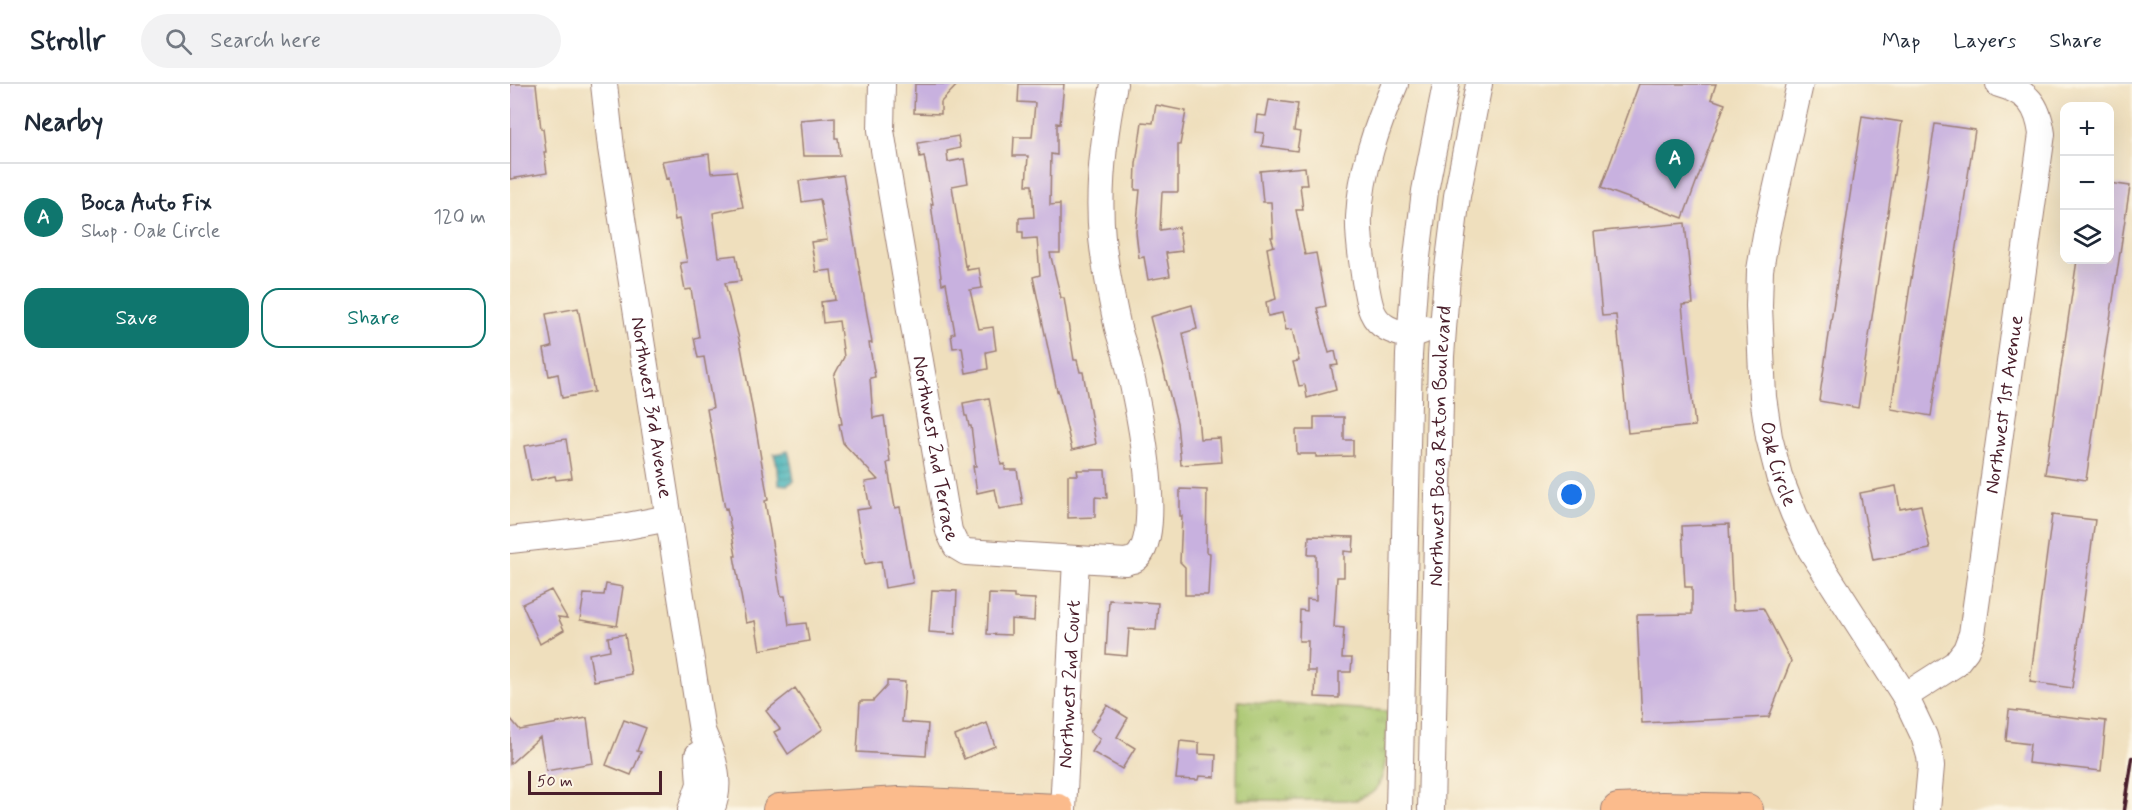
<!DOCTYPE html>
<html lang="en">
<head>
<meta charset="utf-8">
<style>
	:root { --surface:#fff; --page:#f2f2f3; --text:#1f2937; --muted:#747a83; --line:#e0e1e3; --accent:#0f766e }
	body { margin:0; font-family:Mynerve,sans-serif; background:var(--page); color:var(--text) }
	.controls { position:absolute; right:18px; top:18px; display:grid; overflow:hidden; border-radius:12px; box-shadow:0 6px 24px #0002 }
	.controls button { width:54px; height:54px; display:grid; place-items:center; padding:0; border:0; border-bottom:2px solid var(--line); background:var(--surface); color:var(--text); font:30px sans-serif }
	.scale { position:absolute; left:18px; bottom:15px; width:134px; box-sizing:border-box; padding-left:6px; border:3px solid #4a1f2b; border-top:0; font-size:16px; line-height:21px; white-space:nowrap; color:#4a1f2b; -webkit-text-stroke:4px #fcf5e5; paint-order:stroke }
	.you { position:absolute; left:1062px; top:411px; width:21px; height:21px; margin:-15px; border:4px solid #fff; border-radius:50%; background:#1a73e8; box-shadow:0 0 0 9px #1a73e833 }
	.badge { display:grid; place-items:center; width:39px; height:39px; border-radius:50%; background:var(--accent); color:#fff; font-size:20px; font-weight:700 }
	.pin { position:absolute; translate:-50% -50px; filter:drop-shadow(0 2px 3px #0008) }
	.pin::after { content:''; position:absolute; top:32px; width:21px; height:18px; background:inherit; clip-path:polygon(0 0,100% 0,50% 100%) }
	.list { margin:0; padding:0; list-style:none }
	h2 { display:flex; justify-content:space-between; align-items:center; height:78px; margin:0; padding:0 24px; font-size:26px }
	h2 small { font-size:20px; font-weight:400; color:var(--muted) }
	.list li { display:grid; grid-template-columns:39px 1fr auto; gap:18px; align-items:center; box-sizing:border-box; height:108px; padding:0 24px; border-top:2px solid var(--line) }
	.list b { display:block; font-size:22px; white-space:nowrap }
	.list p { margin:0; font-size:20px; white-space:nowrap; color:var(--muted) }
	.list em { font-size:20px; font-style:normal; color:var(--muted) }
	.actions { display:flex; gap:12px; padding:18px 24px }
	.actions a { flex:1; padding:14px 0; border:2px solid var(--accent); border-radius:18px; text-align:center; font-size:21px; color:var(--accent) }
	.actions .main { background:var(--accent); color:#fff }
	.icon { flex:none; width:33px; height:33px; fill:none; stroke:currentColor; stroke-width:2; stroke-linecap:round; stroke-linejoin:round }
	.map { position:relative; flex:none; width:1622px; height:726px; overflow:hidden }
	header { display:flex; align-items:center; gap:36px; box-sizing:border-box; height:84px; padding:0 30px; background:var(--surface); border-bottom:2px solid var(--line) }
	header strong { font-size:28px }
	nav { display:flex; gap:33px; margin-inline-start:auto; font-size:21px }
	.search { width:420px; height:54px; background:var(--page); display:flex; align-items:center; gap:15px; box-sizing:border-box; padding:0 21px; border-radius:33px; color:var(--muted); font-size:22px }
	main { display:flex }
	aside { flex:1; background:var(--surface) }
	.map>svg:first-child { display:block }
	.grass { fill:url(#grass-tufts); stroke:#79724c; stroke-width:1.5 }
	.water { fill:url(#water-rules); stroke:#456871; stroke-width:1.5 }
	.building { fill:#c8b1df }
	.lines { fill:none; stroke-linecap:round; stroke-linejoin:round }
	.minor-casing { stroke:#9c7f74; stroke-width:28 }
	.major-casing { stroke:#9c7f74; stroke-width:34 }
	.minor { stroke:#fff; stroke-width:26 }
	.major { stroke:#fbbb8c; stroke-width:32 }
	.rail { stroke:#4a1f2b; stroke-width:4.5 }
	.labels { text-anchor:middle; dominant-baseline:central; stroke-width:5; stroke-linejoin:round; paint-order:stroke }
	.street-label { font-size:20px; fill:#4a1f2b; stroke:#fcf5e5 }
</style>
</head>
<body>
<header>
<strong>Strollr</strong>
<div class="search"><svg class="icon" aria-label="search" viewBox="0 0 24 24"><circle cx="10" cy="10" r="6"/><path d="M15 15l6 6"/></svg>Search here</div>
<nav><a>Map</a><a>Layers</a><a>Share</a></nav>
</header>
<main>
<aside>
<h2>Nearby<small></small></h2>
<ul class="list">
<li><span class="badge">A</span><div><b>Boca Auto Fix</b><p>Shop · Oak Circle</p></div><em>120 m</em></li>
</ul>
<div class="actions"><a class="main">Save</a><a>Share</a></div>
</aside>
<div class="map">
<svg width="1622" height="726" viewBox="0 0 1622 726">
	<defs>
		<pattern id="grass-tufts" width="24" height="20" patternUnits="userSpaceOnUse" patternTransform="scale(1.5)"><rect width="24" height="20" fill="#a8c66e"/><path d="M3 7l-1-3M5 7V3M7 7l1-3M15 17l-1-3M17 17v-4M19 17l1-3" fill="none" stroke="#8ba05b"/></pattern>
		<pattern id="water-rules" width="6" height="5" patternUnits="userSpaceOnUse" patternTransform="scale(1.5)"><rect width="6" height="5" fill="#40b1b7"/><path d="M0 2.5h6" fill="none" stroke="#388f95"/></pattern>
	</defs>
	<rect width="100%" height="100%" fill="#fcf5e5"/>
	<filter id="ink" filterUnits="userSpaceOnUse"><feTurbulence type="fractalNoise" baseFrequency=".0167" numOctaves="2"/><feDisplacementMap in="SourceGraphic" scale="12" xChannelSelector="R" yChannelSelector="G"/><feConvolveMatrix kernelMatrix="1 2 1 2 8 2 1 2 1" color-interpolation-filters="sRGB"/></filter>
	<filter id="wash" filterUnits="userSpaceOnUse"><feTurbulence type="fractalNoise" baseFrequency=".008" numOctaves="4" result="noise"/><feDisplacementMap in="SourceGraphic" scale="24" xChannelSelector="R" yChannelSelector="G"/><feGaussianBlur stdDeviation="1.35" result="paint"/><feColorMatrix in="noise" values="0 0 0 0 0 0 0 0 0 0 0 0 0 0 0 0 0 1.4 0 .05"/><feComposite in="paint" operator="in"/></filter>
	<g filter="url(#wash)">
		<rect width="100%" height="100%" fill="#efdfbd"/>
		<path class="grass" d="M 728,617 L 877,627 C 876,649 880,690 864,707 C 860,711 852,714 847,716 L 727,716 Z"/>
		<path class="water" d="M 278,367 C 280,370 283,391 284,397 L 277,401 L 269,400 L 268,384 L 264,370 Z"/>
		<g id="blocks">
			<path class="building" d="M 0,0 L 26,0 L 31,45 L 33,45 L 36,68 L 34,68 L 37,89 L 0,95 Z
				M 405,0 L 448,0 L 431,18 L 431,30 L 404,29 Z
				M 509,0 L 554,0 L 550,40 L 547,39 L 547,71 L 541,70 L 540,121 L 550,120 L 550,169 L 540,169 L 551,214 L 554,214 L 564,276 L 567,276 L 570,288 L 573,288 L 586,360 L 562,366 L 548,306 L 547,307 L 523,193 L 530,191 L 527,154 L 513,155 L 513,148 L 509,148 L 509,134 L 524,133 L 522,101 L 516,101 L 518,72 L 503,72 L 504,53 L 522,53 L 525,19 L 508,18 Z
				M 1129,0 L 1206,0 L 1201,15 L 1215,20 L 1173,134 L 1091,104 Z
				M 759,16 L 788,20 L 784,47 L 790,48 L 787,67 L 752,62 L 754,49 L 745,48 L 747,31 L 756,32 Z
				M 646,21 L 676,27 L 670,61 L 668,61 L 668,108 L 652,108 L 650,146 L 669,143 L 672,167 L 656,169 L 660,192 L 638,196 L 634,173 L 629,174 L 626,148 L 630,106 L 625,106 L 626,80 L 632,38 L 643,39 Z
				M 1352,32 L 1392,38 L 1348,324 L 1309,317 Z
				M 325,33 L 325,54 L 328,54 L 330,72 L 293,72 L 290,36 Z
				M 1425,40 L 1465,46 L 1421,332 L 1381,325 Z
				M 448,52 L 450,64 L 437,67 L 438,78 L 454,75 L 458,99 L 442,102 L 455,182 L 457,181 L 457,186 L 469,184 L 472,204 L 460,206 L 469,245 L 483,243 L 486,266 L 476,268 L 478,285 L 456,289 L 452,263 L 443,264 L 441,250 L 445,249 L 436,199 L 432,200 L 421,120 L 423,120 L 414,72 L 410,73 L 408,59 Z
				M 199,70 L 201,89 L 226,87 L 233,123 L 203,129 L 209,173 L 226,171 L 231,197 L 215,199 L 231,263 L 245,339 L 258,416 L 255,417 L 271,512 L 275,512 L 279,541 L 296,539 L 299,557 L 250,566 L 245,537 L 236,539 L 224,472 L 226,472 L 217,424 L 215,425 L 197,325 L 203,324 L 194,273 L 188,274 L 184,254 L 189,253 L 181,205 L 175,206 L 170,179 L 177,178 L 169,135 L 165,136 L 159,94 L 156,95 L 152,77 Z
				M 795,83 L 797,101 L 790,101 L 793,126 L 786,126 L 795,171 L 806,169 L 816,222 L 807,224 L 819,269 L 825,267 L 828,281 L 821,282 L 826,306 L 797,314 L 795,301 L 789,302 L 783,278 L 789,277 L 782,245 L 776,246 L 772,229 L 758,232 L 756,218 L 766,215 L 757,164 L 764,162 L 761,153 L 763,153 L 761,118 L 753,118 L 750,87 Z
				M 333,91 L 362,259 L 359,259 L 365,293 L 360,294 L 363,334 L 374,332 L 380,378 L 377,379 L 385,424 L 390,423 L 403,499 L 375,504 L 371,477 L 355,480 L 346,426 L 360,424 L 355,398 L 368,396 L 333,359 L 329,340 L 332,340 L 324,292 L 334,273 L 329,237 L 313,239 L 311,218 L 325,216 L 321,186 L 306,188 L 301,158 L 317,156 L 310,115 L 292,118 L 289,97 Z
				M 1599,99 L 1620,102 L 1576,396 L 1535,390 L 1567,176 L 1599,176 Z
				M 1175,139 L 1183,220 L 1172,221 L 1185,342 L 1118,349 L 1106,231 L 1092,232 L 1084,148 Z
				M 682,221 L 687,245 L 673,249 L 687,321 L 690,355 L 710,354 L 712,378 L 671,381 L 667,339 L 640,233 Z
				M 68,224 L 84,308 L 52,314 L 48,290 L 39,292 L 34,265 L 42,263 L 36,230 Z
				M 479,314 L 491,381 L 495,380 L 495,386 L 507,386 L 513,421 L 489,425 L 485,405 L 467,409 L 463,382 L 466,382 L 461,342 L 459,342 L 457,332 L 455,332 L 453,319 Z
				M 804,333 L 834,333 L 834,356 L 843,356 L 843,372 L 806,373 L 806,370 L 787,370 L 786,346 L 804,346 Z
				M 56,355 L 62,394 L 46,396 L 45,392 L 21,397 L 14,362 Z
				M 567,386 L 595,386 L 597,414 L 585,413 L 585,433 L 558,434 L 558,391 L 568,391 Z
				M 1386,402 L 1390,425 L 1411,421 L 1420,465 L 1363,476 L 1350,409 Z
				M 670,405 L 697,406 L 696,468 L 700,469 L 698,511 L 675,511 L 675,483 L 670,478 L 672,432 L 670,432 Z
				M 1542,431 L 1585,436 L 1562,604 L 1520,598 Z
				M 1219,440 L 1223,526 L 1253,524 L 1281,577 L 1259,633 L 1132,639 L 1127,531 L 1182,530 L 1182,503 L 1175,503 L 1172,442 Z
				M 799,452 L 844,453 L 843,468 L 834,467 L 834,493 L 827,493 L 824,543 L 834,544 L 832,574 L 842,574 L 841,588 L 829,588 L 829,614 L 805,613 L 806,587 L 797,587 L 798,557 L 789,557 L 790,526 L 797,527 L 797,515 L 806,516 L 806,471 L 798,471 Z
				M 96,500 L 113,503 L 107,542 L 70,536 L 74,510 L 94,511 Z
				M 41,506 L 57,534 L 48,533 L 54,546 L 30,560 L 12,520 Z
				M 422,506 L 447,507 L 445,550 L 419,548 Z
				M 479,510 L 504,511 L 504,514 L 525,515 L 524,537 L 501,535 L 501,551 L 477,550 Z
				M 599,516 L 648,519 L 646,546 L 619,545 L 617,572 L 596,570 Z
				M 115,550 L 121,590 L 84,597 L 79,570 L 100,566 L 98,553 Z
				M 377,597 L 395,598 L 392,638 L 418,640 L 416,672 L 347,668 L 350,617 L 363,617 L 377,602 Z
				M 285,604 L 313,645 L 278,670 L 264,648 L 270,645 L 256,627 Z
				M 597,621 L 618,634 L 607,653 L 625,664 L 612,685 L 582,668 L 590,655 L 580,648 Z
				M 1499,626 L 1596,637 L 1591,687 L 1518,679 L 1520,660 L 1496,657 Z
				M 0,634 L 10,646 L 77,634 L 83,679 L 36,687 L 30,653 L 0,680 Z
				M 114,636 L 136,644 L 127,667 L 131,668 L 121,691 L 96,681 Z
				M 477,639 L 485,662 L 454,675 L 445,652 Z
				M 670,657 L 689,659 L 689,670 L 706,671 L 705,693 L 689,692 L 688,696 L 666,695 Z"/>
		</g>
	</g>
	<g filter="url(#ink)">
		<use href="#blocks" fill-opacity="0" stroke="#9c7f74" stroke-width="1.5"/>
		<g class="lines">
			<g class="minor-casing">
				<g id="minor">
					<path id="s1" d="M 94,0 L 101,64 L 192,647 C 203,672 213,699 201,726"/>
					<path id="s2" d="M 372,0 L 371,46 L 376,78 L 439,447 L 446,462 L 456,468 L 616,478 C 617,477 624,476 625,475 C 658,454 625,305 616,271 C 613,260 609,250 607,240 C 601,212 595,183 592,154 C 587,103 594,50 604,0"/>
					<path d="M 885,0 C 867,42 851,86 849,133 C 848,154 852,176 855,197 C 859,216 859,234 877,244 C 890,251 904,252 916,245"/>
					<path id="s3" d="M 1290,0 L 1256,151 L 1250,186 L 1249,222 L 1253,313 L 1259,353 L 1269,392 L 1284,430 L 1301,466 L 1395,612 L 1414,652 L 1420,672 L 1421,682 L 1417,726"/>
					<path d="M 0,456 L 107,444 L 159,434"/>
					<path id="s4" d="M 1395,612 L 1445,580 L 1456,566 L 1462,550 L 1532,50 C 1528,21 1518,8 1489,0"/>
					<path d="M 181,726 L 190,700 L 188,671"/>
					<path id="s5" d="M 553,726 L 566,476"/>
					<path d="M 889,726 L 899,271 L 905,189 L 915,107 L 936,0"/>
					<path id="s6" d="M 921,726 L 931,272 L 937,192 L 947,112 L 969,0"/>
				</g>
			</g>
			<g class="major-casing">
				<path id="major" d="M 269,726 L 389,719 L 548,726
					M 1108,726 L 1152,724 L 1237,726"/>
			</g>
			<use href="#minor" class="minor"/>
			<use href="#major" class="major"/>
			<path class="rail" d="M 1614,726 L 1622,674"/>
		</g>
	</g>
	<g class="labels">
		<g class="street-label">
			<text stroke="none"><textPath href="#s4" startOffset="326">Northwest 1st Avenue</textPath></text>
			<text stroke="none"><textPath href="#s1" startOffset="327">Northwest 3rd Avenue</textPath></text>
			<text stroke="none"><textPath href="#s6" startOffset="364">Northwest Boca Raton Boulevard</textPath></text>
			<text stroke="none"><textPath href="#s2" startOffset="369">Northwest 2nd Terrace</textPath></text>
			<text stroke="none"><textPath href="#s3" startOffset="386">Oak Circle</textPath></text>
			<text stroke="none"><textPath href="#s5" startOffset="126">Northwest 2nd Court</textPath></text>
		</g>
	</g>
</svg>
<div class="controls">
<button>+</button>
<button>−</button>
<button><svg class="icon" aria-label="layers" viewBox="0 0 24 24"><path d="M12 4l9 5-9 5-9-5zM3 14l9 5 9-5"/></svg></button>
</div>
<div class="scale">50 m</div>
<div class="you"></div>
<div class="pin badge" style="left:1165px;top:105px">A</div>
</div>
</main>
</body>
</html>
